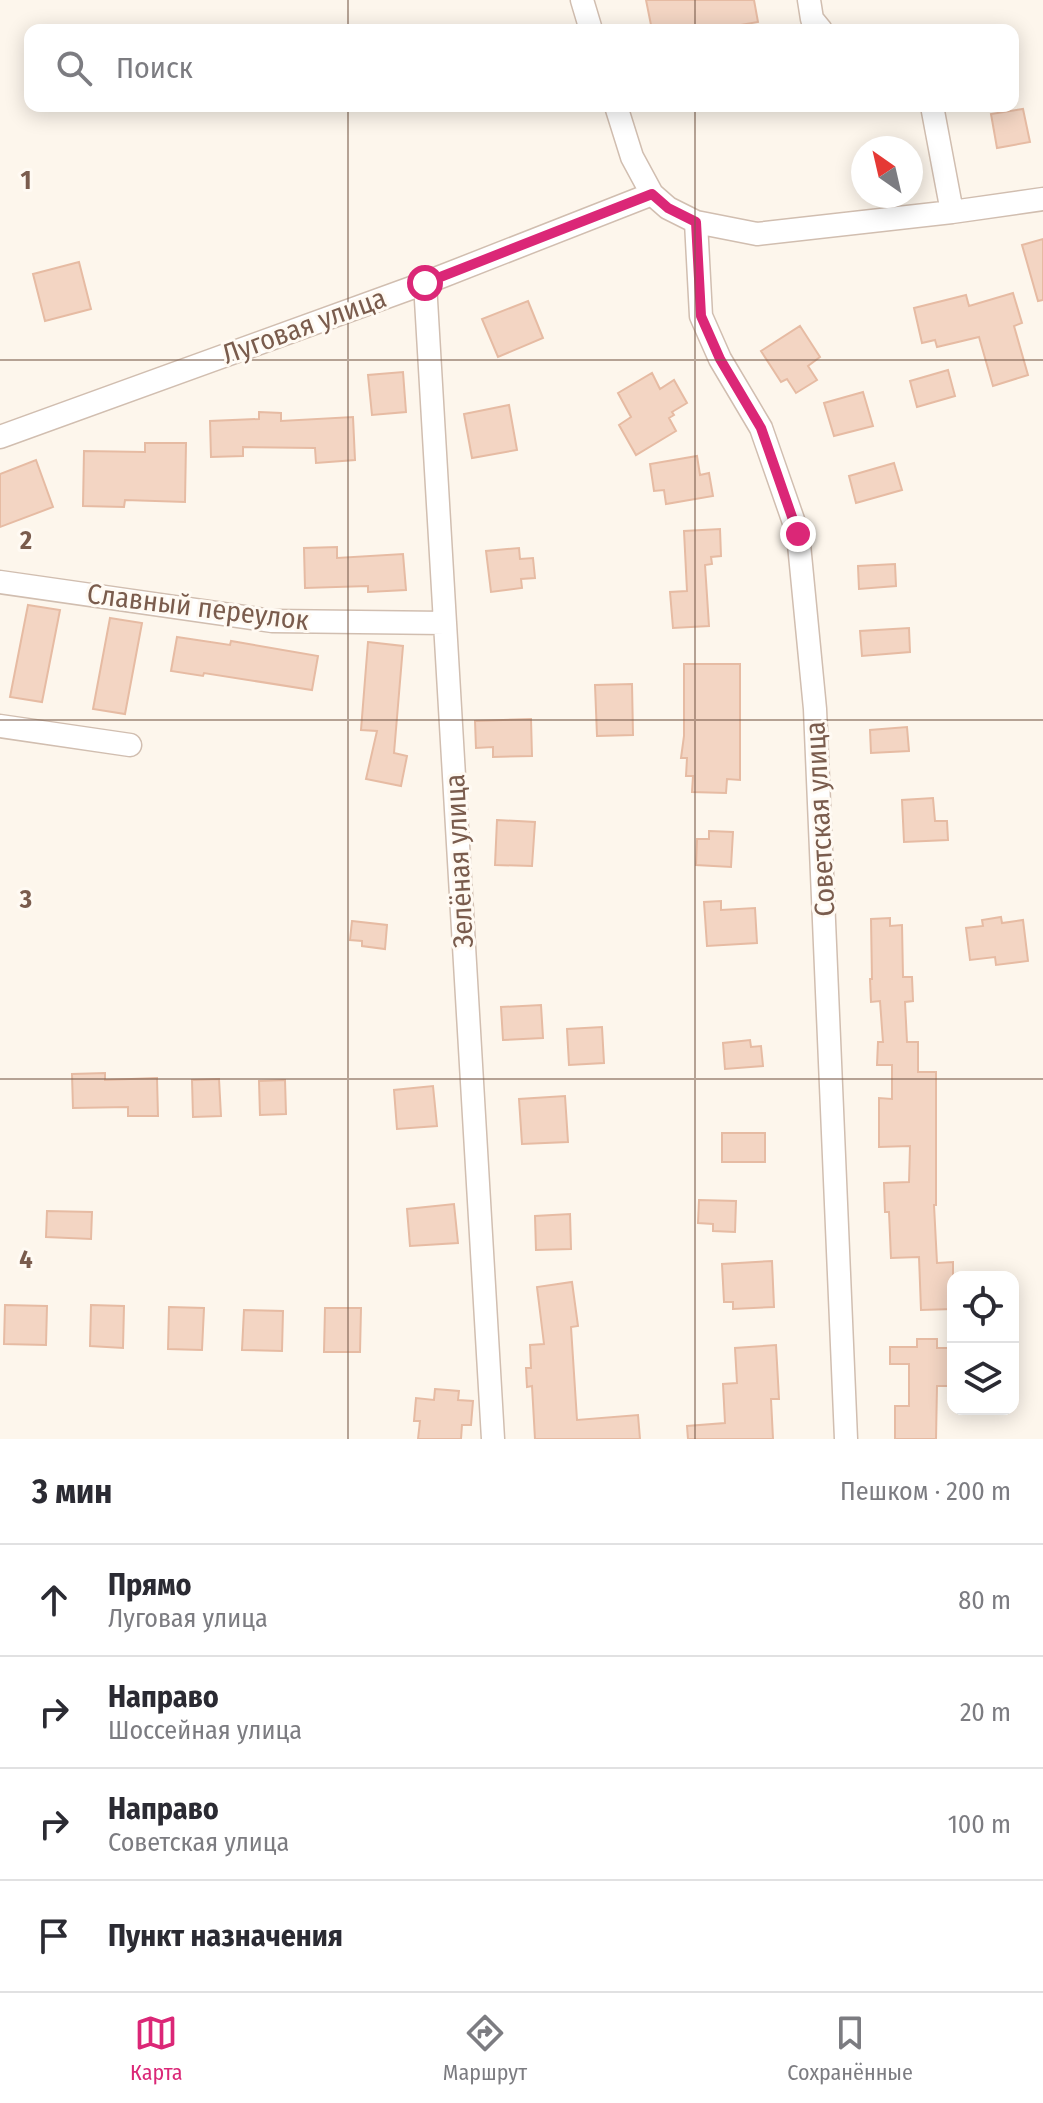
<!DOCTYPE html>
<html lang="ru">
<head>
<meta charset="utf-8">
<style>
	:root { --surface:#fff; --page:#f2f2f3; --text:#2b2b33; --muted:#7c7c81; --line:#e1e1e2; --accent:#db2777 }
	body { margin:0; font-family:"Fira Sans Condensed",sans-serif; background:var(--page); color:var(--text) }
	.controls { position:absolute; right:24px; bottom:24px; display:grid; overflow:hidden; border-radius:16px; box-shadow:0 4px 20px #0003 }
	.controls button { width:72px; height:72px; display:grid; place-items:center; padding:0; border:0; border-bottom:2px solid var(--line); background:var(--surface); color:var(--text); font:40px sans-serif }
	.compass { position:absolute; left:851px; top:136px; width:72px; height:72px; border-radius:50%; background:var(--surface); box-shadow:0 4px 20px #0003; rotate:326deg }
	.stop { position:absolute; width:24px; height:24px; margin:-18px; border:6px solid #db2777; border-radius:50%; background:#fff }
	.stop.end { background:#db2777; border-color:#fff; box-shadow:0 2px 8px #0008 }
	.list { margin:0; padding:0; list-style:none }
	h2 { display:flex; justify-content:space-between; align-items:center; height:104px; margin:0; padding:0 32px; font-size:34px }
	h2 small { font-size:26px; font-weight:400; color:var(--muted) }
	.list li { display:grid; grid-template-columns:52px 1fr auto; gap:24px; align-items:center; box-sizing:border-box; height:112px; padding:0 32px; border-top:2px solid var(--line) }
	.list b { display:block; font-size:30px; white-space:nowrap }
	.list p { margin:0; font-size:26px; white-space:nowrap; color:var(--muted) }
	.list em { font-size:26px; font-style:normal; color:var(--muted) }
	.icon { flex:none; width:44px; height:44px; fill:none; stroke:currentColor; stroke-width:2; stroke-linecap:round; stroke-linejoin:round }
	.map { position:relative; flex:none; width:1043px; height:1439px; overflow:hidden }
	.search { position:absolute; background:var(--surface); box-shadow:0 4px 20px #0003; left:24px; right:24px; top:24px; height:88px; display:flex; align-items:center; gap:20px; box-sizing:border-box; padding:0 28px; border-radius:16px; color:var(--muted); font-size:30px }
	.sheet { height:552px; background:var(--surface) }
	nav { display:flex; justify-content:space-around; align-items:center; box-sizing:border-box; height:112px; border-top:2px solid var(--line); background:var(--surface); font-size:22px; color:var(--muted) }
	nav a { display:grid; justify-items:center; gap:4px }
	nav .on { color:var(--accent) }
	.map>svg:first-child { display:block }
	.building { fill:#f3d5c3; stroke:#e6bba3; stroke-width:2 }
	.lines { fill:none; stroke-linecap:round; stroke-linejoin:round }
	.minor-casing { stroke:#d1beb0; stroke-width:25 }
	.minor { stroke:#fff; stroke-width:22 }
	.route { stroke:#db2777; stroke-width:10 }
	.grid { fill:none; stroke:#7a5c4d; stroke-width:2; stroke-opacity:0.55 }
	.labels { text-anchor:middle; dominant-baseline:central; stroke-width:6; stroke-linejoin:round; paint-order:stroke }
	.street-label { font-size:28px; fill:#7a5c4d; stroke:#fffaf3 }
	.grid-label { font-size:26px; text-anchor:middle; font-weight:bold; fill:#7a5c4d; stroke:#fffaf3; stroke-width:6; stroke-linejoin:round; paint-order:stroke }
</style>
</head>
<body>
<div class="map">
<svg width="1043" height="1439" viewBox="0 0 1043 1439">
	<rect width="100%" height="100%" fill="#fdf6ec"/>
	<path class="building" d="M 646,0 L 754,0 L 758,22 L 712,30 L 652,30 Z
		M 1023,109 L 1030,142 L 997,148 L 991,114 Z
		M 1043,239 L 1043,300 L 1038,301 L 1022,245 Z
		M 79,262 L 91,309 L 45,321 L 33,274 Z
		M 1013,293 L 1022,323 L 1014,326 L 1028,375 L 993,386 L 979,337 L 937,347 L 935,340 L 922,343 L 914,308 L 966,295 L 969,306 Z
		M 528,301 L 543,338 L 498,357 L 482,319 Z
		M 800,326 L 820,357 L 808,366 L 817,380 L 796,393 L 787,379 L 781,382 L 761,351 Z
		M 948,370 L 955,396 L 917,407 L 910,381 Z
		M 403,372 L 406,412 L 372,415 L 368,375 Z
		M 652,373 L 660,389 L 674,380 L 687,403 L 672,412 L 674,415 L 669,418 L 676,431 L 636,455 L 619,425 L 631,417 L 618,393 Z
		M 863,392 L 873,426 L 834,436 L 824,403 Z
		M 509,405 L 517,450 L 472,458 L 464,414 Z
		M 259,412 L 281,413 L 281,421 L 353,417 L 355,460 L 316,463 L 315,448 L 243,447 L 243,456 L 211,457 L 210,421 L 259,419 Z
		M 145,443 L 186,443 L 185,502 L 125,500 L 124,507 L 83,506 L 84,451 L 145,452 Z
		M 697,456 L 700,475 L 709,473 L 713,496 L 666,504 L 664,490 L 654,491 L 650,464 Z
		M 36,460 L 53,507 L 0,527 L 0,474 Z
		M 894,463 L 902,490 L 856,503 L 849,476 Z
		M 720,529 L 721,556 L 711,557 L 712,564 L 705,565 L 709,626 L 673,628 L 670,592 L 687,591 L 684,531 Z
		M 337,547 L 337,558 L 403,554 L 406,590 L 368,592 L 368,586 L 305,588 L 304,548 Z
		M 519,548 L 520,559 L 533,558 L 535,578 L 521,579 L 522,588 L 491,592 L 486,551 Z
		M 895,564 L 896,586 L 859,589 L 858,566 Z
		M 28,605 L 60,610 L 42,702 L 10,697 Z
		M 110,618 L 142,623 L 125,714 L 93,709 Z
		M 909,628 L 910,652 L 862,656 L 860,631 Z
		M 177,637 L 230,645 L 231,641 L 318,656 L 312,690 L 204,673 L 203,676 L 171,671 Z
		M 368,642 L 403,646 L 394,753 L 407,756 L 401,786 L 366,779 L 377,731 L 361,730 Z
		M 684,664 L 740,664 L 740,780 L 727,779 L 726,793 L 692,792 L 693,776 L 686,776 L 687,758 L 681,758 L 684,736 Z
		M 632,684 L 633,735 L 597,736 L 595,685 Z
		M 531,719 L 532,756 L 493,757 L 493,747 L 476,748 L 475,721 Z
		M 907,727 L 909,751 L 871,753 L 870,730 Z
		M 933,798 L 935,821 L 947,821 L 948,840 L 904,842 L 902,800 Z
		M 497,820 L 535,822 L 532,866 L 495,865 Z
		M 709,831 L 733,832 L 731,867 L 696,865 L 697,839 L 709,839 Z
		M 721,901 L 721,910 L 755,908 L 757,943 L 707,946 L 704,902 Z
		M 1001,917 L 1002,923 L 1023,920 L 1028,961 L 996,965 L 995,957 L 970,960 L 966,928 L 983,926 L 982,920 Z
		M 890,918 L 890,926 L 902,925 L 903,977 L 912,977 L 913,1001 L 905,1002 L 907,1042 L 918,1042 L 918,1072 L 936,1072 L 936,1205 L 934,1205 L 937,1263 L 953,1262 L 953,1309 L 921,1310 L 919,1257 L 891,1258 L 889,1212 L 885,1212 L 884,1183 L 909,1182 L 910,1146 L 879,1147 L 879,1098 L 892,1099 L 892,1065 L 877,1065 L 878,1042 L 883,1042 L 880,1001 L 871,1002 L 870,979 L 872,979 L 871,919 Z
		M 352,921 L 387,925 L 385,949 L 362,946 L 362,941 L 350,940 Z
		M 541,1005 L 543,1038 L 503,1040 L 501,1007 Z
		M 602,1027 L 604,1063 L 569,1065 L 567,1029 Z
		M 750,1040 L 751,1047 L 761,1046 L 763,1066 L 725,1069 L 723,1043 Z
		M 105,1073 L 105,1080 L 157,1078 L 158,1116 L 128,1116 L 128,1107 L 73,1108 L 72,1074 Z
		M 219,1079 L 221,1116 L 193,1117 L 192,1080 Z
		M 285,1080 L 286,1114 L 260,1115 L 259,1081 Z
		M 433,1086 L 437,1126 L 397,1129 L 394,1090 Z
		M 565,1096 L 568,1142 L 522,1144 L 519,1099 Z
		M 722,1133 L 765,1133 L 765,1162 L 722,1162 Z
		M 699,1200 L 736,1201 L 735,1232 L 713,1231 L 713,1224 L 698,1223 Z
		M 454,1204 L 458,1243 L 410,1246 L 407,1209 Z
		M 47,1211 L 92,1212 L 91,1239 L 46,1237 Z
		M 570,1214 L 571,1249 L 536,1250 L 535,1216 Z
		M 772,1261 L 774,1307 L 733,1309 L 733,1302 L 724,1302 L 722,1264 Z
		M 572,1282 L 578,1326 L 571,1327 L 577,1420 L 638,1415 L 640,1439 L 535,1439 L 532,1386 L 527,1387 L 526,1368 L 531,1368 L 530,1345 L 544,1344 L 537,1287 Z
		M 5,1305 L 47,1306 L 46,1345 L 4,1344 Z
		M 91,1305 L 124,1306 L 123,1348 L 90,1346 Z
		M 169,1307 L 204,1308 L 202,1350 L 168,1349 Z
		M 325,1308 L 361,1308 L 360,1352 L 324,1352 Z
		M 244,1310 L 283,1311 L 282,1351 L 242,1350 Z
		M 917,1339 L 937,1339 L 937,1348 L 950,1348 L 950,1386 L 937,1386 L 936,1439 L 895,1439 L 895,1406 L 909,1406 L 909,1364 L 890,1364 L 890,1347 L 917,1347 Z
		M 776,1345 L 779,1399 L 771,1399 L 773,1439 L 688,1439 L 687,1426 L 725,1423 L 723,1384 L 737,1383 L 735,1348 Z
		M 435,1389 L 459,1391 L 458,1400 L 473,1401 L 471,1425 L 462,1425 L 461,1439 L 418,1439 L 420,1421 L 414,1421 L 416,1398 L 434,1400 Z"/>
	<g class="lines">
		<g class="minor-casing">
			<path id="minor" d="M 582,0 L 591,30
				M 809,0 L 812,19 L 821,30
				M 616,106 L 632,157 L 652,194 L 668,208 L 696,222 L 757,234 L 952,212 L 1043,199
				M 932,106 L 952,212
				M 696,222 L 701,316 L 720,359 L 761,428 L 798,534 L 815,709 L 846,1439
				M 425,283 L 493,1439
				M 0,437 L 425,283 L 652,194
				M 0,582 L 272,621 L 445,623
				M 0,726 L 130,745"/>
		</g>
		<use href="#minor" class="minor"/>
	</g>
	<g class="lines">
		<path class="route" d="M 425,283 L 652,194 L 668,208 L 696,222 L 701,316 L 720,359 L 761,428 L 798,534"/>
	</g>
	<path class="grid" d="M 348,0 L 348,30M 695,0 L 695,30M 348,106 L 348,1439M 695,106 L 695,1439M 0,360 L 1043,360M 0,720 L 1043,720M 0,1079 L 1043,1079"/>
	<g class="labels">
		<g class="street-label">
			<text transform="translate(304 326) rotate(-20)">Луговая улица</text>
			<text transform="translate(198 607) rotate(7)">Славный переулок</text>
			<text transform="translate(820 819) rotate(-93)">Советская улица</text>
			<text transform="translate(459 861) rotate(-93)">Зелёная улица</text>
		</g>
	</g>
	<g class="grid-label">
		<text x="26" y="189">1</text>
		<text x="26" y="549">2</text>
		<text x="26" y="908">3</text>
		<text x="26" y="1268">4</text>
	</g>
</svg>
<div class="controls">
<button><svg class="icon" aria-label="locate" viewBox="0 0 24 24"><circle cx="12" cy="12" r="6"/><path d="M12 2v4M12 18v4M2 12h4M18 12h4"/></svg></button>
<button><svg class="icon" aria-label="layers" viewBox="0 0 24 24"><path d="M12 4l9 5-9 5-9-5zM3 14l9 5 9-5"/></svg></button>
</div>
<svg class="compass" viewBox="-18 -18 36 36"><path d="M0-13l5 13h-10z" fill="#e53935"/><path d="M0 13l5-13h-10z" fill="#7c7c81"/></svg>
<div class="stop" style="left:425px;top:283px"></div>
<div class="stop end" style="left:798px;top:534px"></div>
<div class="search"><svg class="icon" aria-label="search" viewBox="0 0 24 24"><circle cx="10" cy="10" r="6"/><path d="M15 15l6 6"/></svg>Поиск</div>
</div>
<section class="sheet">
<h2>3 мин<small>Пешком · 200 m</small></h2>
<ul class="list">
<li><svg class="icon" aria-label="ahead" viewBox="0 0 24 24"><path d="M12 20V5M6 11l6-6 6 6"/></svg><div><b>Прямо</b><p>Луговая улица</p></div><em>80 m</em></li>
<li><svg class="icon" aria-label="right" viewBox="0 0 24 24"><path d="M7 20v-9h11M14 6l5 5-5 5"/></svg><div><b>Направо</b><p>Шоссейная улица</p></div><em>20 m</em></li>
<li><svg class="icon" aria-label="right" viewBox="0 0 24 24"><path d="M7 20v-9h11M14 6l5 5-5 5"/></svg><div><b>Направо</b><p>Советская улица</p></div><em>100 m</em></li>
<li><svg class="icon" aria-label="arrive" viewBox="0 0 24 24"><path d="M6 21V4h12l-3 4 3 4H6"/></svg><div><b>Пункт назначения</b></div></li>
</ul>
</section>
<nav>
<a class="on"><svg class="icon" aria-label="map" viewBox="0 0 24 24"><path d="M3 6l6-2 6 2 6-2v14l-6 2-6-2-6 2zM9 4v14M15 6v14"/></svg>Карта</a>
<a><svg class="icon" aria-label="directions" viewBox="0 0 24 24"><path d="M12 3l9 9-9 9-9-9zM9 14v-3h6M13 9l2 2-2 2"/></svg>Маршрут</a>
<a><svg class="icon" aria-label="saved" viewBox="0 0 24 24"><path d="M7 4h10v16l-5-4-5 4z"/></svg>Сохранённые</a>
</nav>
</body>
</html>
